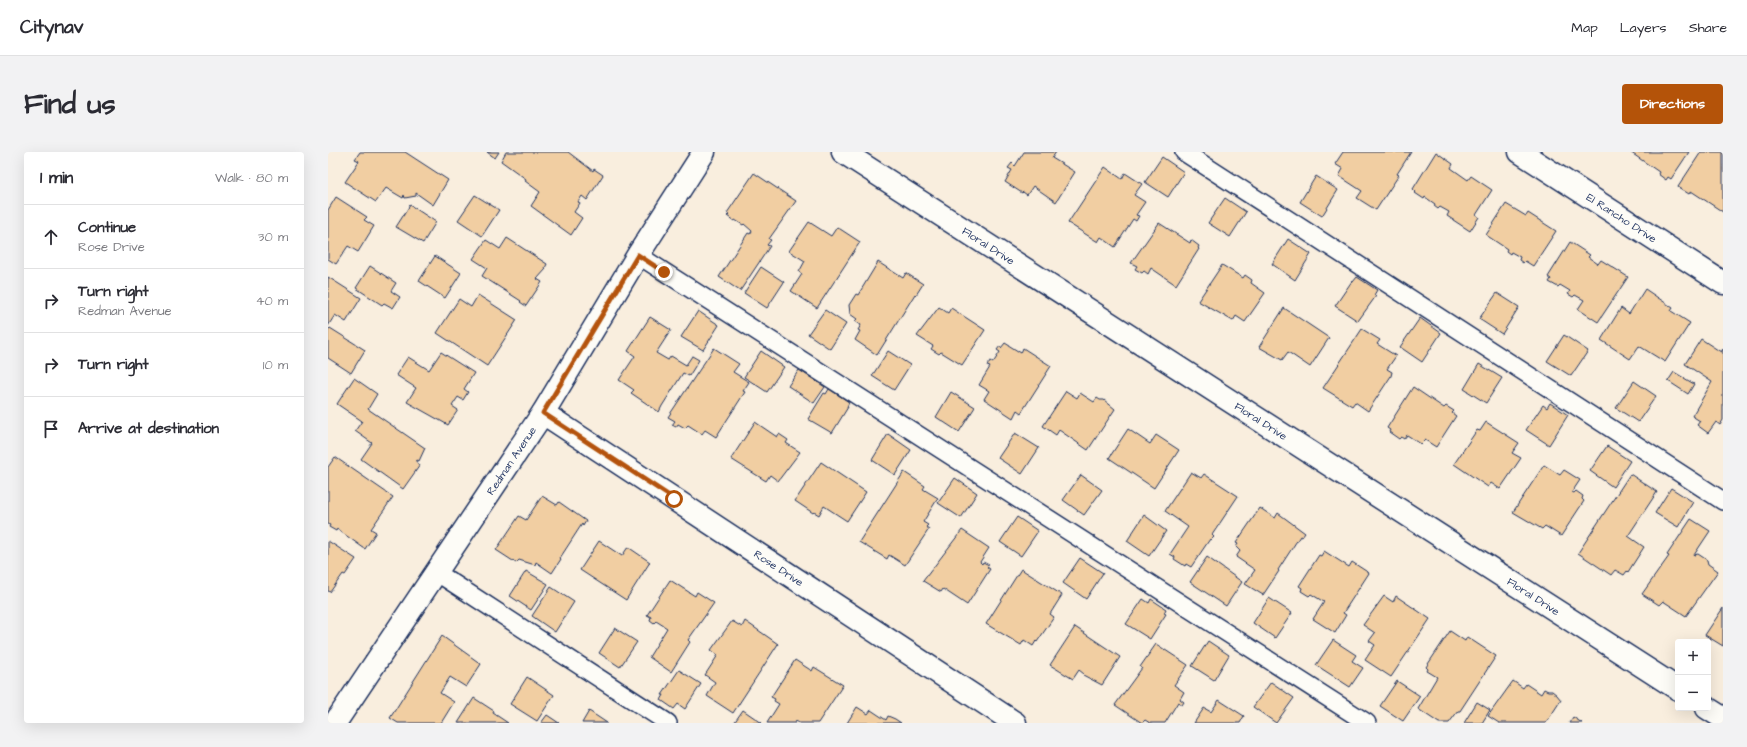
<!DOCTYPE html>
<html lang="en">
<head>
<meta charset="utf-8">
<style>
	:root { --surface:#fff; --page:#f2f2f3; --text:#2b2b33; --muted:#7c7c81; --line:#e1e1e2; --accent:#b45309 }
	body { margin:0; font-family:"Architects Daughter",sans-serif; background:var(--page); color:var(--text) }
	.controls { position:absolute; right:12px; bottom:12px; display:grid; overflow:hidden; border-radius:4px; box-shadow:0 4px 16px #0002 }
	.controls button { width:36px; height:36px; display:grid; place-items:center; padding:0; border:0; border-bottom:1px solid var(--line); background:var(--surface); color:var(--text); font:20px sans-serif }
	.stop { position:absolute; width:12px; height:12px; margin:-9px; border:3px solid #b45309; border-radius:50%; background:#fff }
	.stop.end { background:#b45309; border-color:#fff; box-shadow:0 1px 4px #0008 }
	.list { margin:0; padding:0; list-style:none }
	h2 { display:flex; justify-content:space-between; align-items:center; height:52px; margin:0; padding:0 16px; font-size:17px }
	h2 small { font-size:13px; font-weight:400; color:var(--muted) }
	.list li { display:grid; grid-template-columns:26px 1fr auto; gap:12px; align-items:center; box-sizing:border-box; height:64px; padding:0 16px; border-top:1px solid var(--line) }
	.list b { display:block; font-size:15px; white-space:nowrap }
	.list p { margin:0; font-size:13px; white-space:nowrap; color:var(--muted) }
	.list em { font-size:13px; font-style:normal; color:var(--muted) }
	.icon { flex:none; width:22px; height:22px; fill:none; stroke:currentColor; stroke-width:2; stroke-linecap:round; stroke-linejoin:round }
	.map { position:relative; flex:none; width:1395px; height:571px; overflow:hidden; border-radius:4px }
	header { display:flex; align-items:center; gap:24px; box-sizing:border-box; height:56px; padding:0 20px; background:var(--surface); border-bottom:1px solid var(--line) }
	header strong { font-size:19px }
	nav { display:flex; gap:22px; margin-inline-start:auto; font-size:14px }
	.intro { display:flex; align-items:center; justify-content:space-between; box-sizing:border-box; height:96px; padding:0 24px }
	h1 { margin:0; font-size:28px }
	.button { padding:10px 18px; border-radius:4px; background:var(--accent); color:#fff; font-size:14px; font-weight:700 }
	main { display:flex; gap:24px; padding:0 24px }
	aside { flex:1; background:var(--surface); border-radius:4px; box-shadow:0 4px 16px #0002 }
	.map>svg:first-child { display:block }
	.building { fill:#f1cea2; stroke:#1b2f5e }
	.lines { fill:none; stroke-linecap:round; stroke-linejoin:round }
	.lane-casing { stroke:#1b2f5e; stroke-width:20 }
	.street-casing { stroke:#1b2f5e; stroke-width:25 }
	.lane { stroke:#fdfcf7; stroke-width:17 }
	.street { stroke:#fdfcf7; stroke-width:22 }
	.route { stroke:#b45309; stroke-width:5 }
	.labels { text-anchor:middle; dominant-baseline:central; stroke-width:3; stroke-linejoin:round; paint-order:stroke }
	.street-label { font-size:11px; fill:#1b2f5e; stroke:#fdfcf7 }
</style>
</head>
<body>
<header>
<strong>Citynav</strong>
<nav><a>Map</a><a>Layers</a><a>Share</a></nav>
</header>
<div class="intro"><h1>Find us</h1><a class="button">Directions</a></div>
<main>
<aside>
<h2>1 min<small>Walk · 80 m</small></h2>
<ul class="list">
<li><svg class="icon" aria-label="ahead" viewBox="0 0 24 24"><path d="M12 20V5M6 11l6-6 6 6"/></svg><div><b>Continue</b><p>Rose Drive</p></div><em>30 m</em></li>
<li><svg class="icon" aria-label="right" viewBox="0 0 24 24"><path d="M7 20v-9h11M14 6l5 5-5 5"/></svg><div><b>Turn right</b><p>Redman Avenue</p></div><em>40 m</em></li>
<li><svg class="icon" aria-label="right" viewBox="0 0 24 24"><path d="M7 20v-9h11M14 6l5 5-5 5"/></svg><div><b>Turn right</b></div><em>10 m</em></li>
<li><svg class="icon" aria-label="arrive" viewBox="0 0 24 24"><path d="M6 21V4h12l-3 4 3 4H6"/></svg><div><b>Arrive at destination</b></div></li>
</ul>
</aside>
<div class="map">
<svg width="1395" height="571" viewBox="0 0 1395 571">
	<rect width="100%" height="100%" fill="#f9eede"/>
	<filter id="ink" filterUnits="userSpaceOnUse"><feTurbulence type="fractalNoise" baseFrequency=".025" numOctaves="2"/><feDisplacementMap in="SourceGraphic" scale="8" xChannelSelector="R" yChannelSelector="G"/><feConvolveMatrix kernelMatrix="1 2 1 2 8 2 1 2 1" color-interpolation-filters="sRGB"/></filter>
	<g filter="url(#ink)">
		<path class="building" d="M 32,0 L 77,0 L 120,28 L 105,53 L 88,41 L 88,44 L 77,46 L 76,43 L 75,46 L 58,36 L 48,50 L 17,30 L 31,9 L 27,7 Z
			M 159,0 L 171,0 L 167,6 Z
			M 178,0 L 240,0 L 265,19 L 266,17 L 275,23 L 259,48 L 254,44 L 250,50 L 252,51 L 246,60 L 254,66 L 243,83 L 203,54 L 212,40 L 197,29 L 198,27 L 173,9 Z
			M 696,0 L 728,0 L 724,6 L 747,20 L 728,50 L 705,34 L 699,43 L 695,40 L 694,41 L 677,30 L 684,18 L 680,16 L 684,11 L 687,14 Z
			M 1015,0 L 1083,0 L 1069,22 L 1071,23 L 1048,58 L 1029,46 L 1034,39 L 1011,24 L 1015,17 L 1007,12 Z
			M 1108,0 L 1125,12 L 1123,16 L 1140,28 L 1143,24 L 1164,38 L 1148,63 L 1151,65 L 1142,79 L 1119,64 L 1121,60 L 1112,55 L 1110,57 L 1106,54 L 1107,52 L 1097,45 L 1096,47 L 1087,41 L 1088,40 L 1085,37 Z
			M 1302,0 L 1361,0 L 1343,27 L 1340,25 L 1338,28 L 1330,22 L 1331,20 Z
			M 1373,0 L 1395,0 L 1395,60 L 1363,39 L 1361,42 L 1350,35 Z
			M 834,5 L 856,20 L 840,45 L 817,30 Z
			M 777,15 L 794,27 L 797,21 L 814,32 L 806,43 L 817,50 L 808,63 L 811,64 L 808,69 L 805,67 L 787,95 L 773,85 L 770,90 L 740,71 Z
			M 426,21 L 468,49 L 441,87 L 443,88 L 439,93 L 442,94 L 412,139 L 391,125 L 420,81 L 422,82 L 424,79 L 416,72 L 415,73 L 407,68 L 406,69 L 399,64 L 401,62 L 399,61 Z
			M 988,24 L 1010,38 L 994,64 L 972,50 Z
			M 147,43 L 171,58 L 154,84 L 130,68 Z
			M 8,45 L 39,65 L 36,68 L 46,74 L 30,100 L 20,94 L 8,112 L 0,107 L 0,58 Z
			M 897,46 L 918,60 L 902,85 L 880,71 Z
			M 1178,52 L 1198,64 L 1200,61 L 1228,79 L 1205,114 L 1197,109 L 1195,111 L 1191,108 L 1192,105 L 1183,100 L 1182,102 L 1178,99 L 1179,97 L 1158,83 Z
			M 82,53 L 108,70 L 95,91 L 68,75 Z
			M 481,70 L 503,84 L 509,75 L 532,90 L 489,156 L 463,139 L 474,122 L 471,120 L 477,109 L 461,99 Z
			M 831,71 L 862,91 L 863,88 L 871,94 L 870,96 L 871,97 L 848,133 L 823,116 L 820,122 L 816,119 L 814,121 L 807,117 L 809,114 L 803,111 Z
			M 179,86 L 219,112 L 217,116 L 218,117 L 209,127 L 214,130 L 198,154 L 192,150 L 193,149 L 154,124 L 159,116 L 145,107 L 158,88 L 172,97 Z
			M 960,87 L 983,102 L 967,128 L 944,112 Z
			M 1242,90 L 1262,103 L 1260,105 L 1270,112 L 1273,108 L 1300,125 L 1270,170 L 1250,157 L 1256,148 L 1247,143 L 1245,145 L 1240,142 L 1242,139 L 1232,133 L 1230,135 L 1221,130 L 1223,127 L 1220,125 Z
			M 107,104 L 133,121 L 117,146 L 91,129 Z
			M 550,110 L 575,126 L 578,121 L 595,132 L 588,143 L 587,142 L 549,203 L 527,188 L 532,179 L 530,178 L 533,173 L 527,169 L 529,167 L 522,162 L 521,153 L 528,142 L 530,143 Z
			M 894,113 L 915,126 L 917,123 L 924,128 L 923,131 L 937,141 L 917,170 L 908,164 L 905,169 L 870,149 Z
			M 42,114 L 68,131 L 63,139 L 72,145 L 65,156 L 56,151 L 54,153 L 28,136 Z
			M 433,115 L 456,130 L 439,156 L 416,141 Z
			M 0,125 L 33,146 L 18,170 L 7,163 L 0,174 Z
			M 1029,125 L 1049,138 L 1046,143 L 1048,144 L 1030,169 L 1007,154 L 1024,129 L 1025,130 Z
			M 1317,137 L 1345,156 L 1343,159 L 1362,171 L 1337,210 L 1311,194 L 1302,207 L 1273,188 L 1293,156 L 1301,162 Z
			M 1169,141 L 1191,155 L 1174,182 L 1151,167 Z
			M 150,143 L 189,168 L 159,214 L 109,181 L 131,147 L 143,155 Z
			M 611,155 L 620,161 L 623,156 L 657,178 L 634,213 L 613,200 L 611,202 L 603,197 L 605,194 L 589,184 Z
			M 956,156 L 1001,186 L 982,215 L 960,200 L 954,208 L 931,195 Z
			M 497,158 L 518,172 L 502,197 L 480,182 Z
			M 370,159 L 391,173 L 375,198 L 353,185 Z
			M 322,165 L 343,178 L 328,201 L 340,208 L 343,204 L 358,213 L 364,204 L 371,208 L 361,224 L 355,221 L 334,254 L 331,260 L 303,241 L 306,238 L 291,228 L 307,204 L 300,199 Z
			M 1092,166 L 1113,181 L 1094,210 L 1072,195 Z
			M 2,176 L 37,198 L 23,221 L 0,206 L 0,178 Z
			M 1034,177 L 1052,188 L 1049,192 L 1068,204 L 1059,217 L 1064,220 L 1063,224 L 1040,259 L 1027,250 L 1024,254 L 995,236 Z
			M 1236,183 L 1260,199 L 1243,224 L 1219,209 Z
			M 1373,187 L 1393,200 L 1395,197 L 1395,268 L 1392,273 L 1388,270 L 1380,281 L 1369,273 L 1372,269 L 1364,264 L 1384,230 L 1357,212 Z
			M 677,191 L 693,201 L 695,196 L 723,214 L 693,261 L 689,258 L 685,266 L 656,247 L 661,239 L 651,233 L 662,215 L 659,214 L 662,209 L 665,211 L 672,200 L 669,198 L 672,194 L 673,196 Z
			M 386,196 L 411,212 L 405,220 L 421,230 L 415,239 L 417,240 L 388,285 L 377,278 L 374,282 L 360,273 L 357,276 L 350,272 L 348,275 L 344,273 L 347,269 L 340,265 Z
			M 433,199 L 456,215 L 439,240 L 416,225 Z
			M 560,199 L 582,213 L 566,238 L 544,224 Z
			M 113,200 L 146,221 L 136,237 L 140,240 L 135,248 L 130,245 L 124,254 L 130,258 L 120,273 L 79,250 L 88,236 L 68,223 L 80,205 L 101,218 Z
			M 1151,212 L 1174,226 L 1158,251 L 1136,237 Z
			M 471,218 L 497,235 L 486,251 L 460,234 Z
			M 1346,220 L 1366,232 L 1360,242 L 1340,229 Z
			M 26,226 L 49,242 L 40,257 L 97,296 L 91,309 L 89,308 L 88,310 L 92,313 L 75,337 L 33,307 L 44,291 L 27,279 L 34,269 L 9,252 Z
			M 1306,229 L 1328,244 L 1310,270 L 1288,256 Z
			M 1085,235 L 1116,256 L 1118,254 L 1126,259 L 1124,261 L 1128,264 L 1108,295 L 1097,288 L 1093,292 L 1079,283 L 1076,287 L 1073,285 L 1071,287 L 1061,280 L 1062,278 L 1059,276 Z
			M 501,237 L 521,250 L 519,255 L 520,255 L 504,281 L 480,267 L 496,241 L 498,242 Z
			M 738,239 L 749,246 L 752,241 L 766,250 L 769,246 L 772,248 L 776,248 L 787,257 L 760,298 L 731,278 L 728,283 L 715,274 Z
			M 623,240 L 647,255 L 631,280 L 608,265 Z
			M 1222,251 L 1240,263 L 1221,293 L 1198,278 L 1215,253 L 1219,256 Z
			M 427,270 L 449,285 L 451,282 L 460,288 L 458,291 L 472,300 L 450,329 L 442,323 L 438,329 L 403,307 Z
			M 1158,270 L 1191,291 L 1184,301 L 1193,306 L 1172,337 L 1163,331 L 1160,335 L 1126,312 L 1149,278 L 1152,279 Z
			M 800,277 L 822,292 L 828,283 L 851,298 L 826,336 L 781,306 Z
			M 687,281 L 711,296 L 694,322 L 670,306 Z
			M 560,282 L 583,298 L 567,323 L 544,308 Z
			M 1279,294 L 1302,309 L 1285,335 L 1262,319 Z
			M 7,305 L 65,345 L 43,377 L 48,380 L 37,397 L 9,377 L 8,379 L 1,375 L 2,373 L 0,372 L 0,315 Z
			M 493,310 L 538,340 L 519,369 L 496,354 L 491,363 L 486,360 L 485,361 L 467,349 Z
			M 1216,313 L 1232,323 L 1236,318 L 1252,328 L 1244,340 L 1246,341 L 1248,339 L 1255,344 L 1254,347 L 1256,349 L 1233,384 L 1217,374 L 1214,377 L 1185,360 Z
			M 576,320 L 597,334 L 595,337 L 610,346 L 595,370 L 600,373 L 598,375 L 601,377 L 577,413 L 561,403 L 559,407 L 531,390 Z
			M 863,320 L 873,326 L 876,322 L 910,344 L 884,383 L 886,385 L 883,388 L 882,387 L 863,415 L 858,412 L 857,414 L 846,407 L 847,405 L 842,402 L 860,375 L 837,359 Z
			M 1302,322 L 1329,340 L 1300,384 L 1316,395 L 1300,420 L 1299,419 L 1296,423 L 1287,418 L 1283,423 L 1250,401 Z
			M 753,323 L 774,338 L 756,363 L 735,348 Z
			M 627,326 L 649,341 L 633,366 L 610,351 Z
			M 1343,336 L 1365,350 L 1350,375 L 1327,361 Z
			M 214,344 L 229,353 L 231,350 L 258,369 L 255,374 L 254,372 L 232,406 L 233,407 L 224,421 L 208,410 L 207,413 L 191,408 L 188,411 L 168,398 L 191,364 L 198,368 Z
			M 932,356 L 947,366 L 950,361 L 977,381 L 974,385 L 972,384 L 950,418 L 951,419 L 935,443 L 917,432 L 927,418 L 908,405 L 912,399 L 908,395 L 910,392 L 908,391 Z
			M 816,363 L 838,379 L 821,404 L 799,389 Z
			M 689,365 L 710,379 L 693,404 L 672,390 Z
			M 1363,367 L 1382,379 L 1366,403 L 1370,402 L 1379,408 L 1380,412 L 1390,419 L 1358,464 L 1335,449 L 1331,453 L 1314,442 L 1341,404 L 1339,403 Z
			M 634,378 L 661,396 L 652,410 L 654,412 L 655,410 L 661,413 L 659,415 L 662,417 L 639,453 L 615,437 L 613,440 L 595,429 Z
			M 0,389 L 28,407 L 17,423 L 15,422 L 2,440 L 0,439 Z
			M 271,389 L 294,404 L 300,395 L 322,410 L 298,448 L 252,418 Z
			M 996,399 L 1021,415 L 1024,410 L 1041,421 L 1015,461 L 1018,463 L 1007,481 L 985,467 L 996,450 L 983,442 L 981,444 L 973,439 L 974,436 L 971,434 L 991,403 L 993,404 Z
			M 879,405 L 914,430 L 898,454 L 862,430 Z
			M 752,406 L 775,421 L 758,447 L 735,431 Z
			M 693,417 L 734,443 L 722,462 L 726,465 L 709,490 L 708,489 L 705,494 L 696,488 L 693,493 L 658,472 Z
			M 198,419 L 220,432 L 203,458 L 182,444 Z
			M 342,428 L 367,444 L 369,440 L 386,451 L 360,488 L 362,490 L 343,520 L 321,505 L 339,476 L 328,469 L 326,471 L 322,468 L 323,465 L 319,463 Z
			M 223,435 L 246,450 L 227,480 L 204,464 Z
			M 1056,444 L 1065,450 L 1068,444 L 1102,467 L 1063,525 L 1037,508 L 1047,493 L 1041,489 L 1047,481 L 1035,473 Z
			M 941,446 L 964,461 L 947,486 L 925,471 Z
			M 815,447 L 821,451 L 823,447 L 838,457 L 836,461 L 838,462 L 822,487 L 798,472 Z
			M 1395,456 L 1395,494 L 1377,483 Z
			M 404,469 L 414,475 L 417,469 L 450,492 L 405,561 L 379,544 L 387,530 L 377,523 L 390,503 L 383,498 Z
			M 747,475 L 792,505 L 774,533 L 755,523 L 756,522 L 751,518 L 745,527 L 722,513 Z
			M 287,476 L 309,490 L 292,515 L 271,501 Z
			M 1122,479 L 1137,489 L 1139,485 L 1168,504 L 1132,559 L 1130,559 L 1121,571 L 1111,571 L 1090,557 L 1109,525 L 1099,519 L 1100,517 L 1098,515 Z
			M 114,484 L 153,512 L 138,535 L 122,525 L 112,541 L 126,550 L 113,571 L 70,571 L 62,566 Z
			M 1005,488 L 1028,503 L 1024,509 L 1035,516 L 1022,535 L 988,513 Z
			M 880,489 L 901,503 L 886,528 L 864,514 Z
			M 828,492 L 860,513 L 846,533 L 856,540 L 852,547 L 856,550 L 854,553 L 850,550 L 837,571 L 822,571 L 817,568 L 814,571 L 787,553 L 814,516 L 812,515 Z
			M 467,508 L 484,519 L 486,515 L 515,533 L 490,571 L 471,571 L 468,569 L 467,571 L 439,571 L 451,552 L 446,549 L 447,547 L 443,545 Z
			M 351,518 L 373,532 L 357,557 L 350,552 L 346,557 L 333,548 L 336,543 L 334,543 Z
			M 199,525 L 226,543 L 209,569 L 182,552 Z
			M 1069,529 L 1092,544 L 1075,569 L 1052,554 Z
			M 1185,529 L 1195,536 L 1198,532 L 1213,542 L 1216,537 L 1220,539 L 1224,539 L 1229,543 L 1233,548 L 1218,571 L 1171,571 L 1160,564 Z
			M 943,530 L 966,546 L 948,571 L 925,555 Z
			M 146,546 L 166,559 L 165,561 L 180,571 L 130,571 Z
			M 891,548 L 916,564 L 912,571 L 866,571 L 876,556 L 883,560 Z
			M 1149,550 L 1162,558 L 1154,571 L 1136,571 Z
			M 529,555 L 540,562 L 543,558 L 558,568 L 560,564 L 567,567 L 573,571 L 519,571 Z
			M 415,558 L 434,571 L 406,571 Z
			M 261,559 L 279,571 L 254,571 Z
			M 219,563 L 231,571 L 213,571 Z
			M 1245,565 L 1254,571 L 1241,571 Z"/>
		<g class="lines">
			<g class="lane-casing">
				<path id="lane" d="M 856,0 L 1395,349
					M 310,103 L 1039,571
					M 108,420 L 340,571"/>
			</g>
			<g class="street-casing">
				<g id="street">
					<path id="s1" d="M 515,0 L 1350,537"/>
					<path id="s2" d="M 1192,0 L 1395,131"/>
					<path id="s3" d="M 215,261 L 687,571"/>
					<path d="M 1379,556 L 1395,566"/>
					<path id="s4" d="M 7,571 L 215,261 L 310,103 L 376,0"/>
				</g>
			</g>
			<use href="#lane" class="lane"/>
			<use href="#street" class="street"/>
		</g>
	</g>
	<g class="lines" filter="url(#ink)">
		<path class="route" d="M 336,120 L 310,103 L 215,261 L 346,347"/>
	</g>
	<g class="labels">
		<g class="street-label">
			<text stroke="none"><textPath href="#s2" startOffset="121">El Rancho Drive</textPath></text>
			<text stroke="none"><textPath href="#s1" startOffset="173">Floral Drive</textPath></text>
			<text stroke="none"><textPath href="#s1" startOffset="497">Floral Drive</textPath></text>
			<text stroke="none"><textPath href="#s4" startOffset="316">Redman Avenue</textPath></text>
			<text stroke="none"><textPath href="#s3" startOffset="282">Rose Drive</textPath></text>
			<text stroke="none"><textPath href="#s1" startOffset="821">Floral Drive</textPath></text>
		</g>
	</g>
</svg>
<div class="controls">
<button>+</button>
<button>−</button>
</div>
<div class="stop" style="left:346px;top:347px"></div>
<div class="stop end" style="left:336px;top:120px"></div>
</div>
</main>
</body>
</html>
